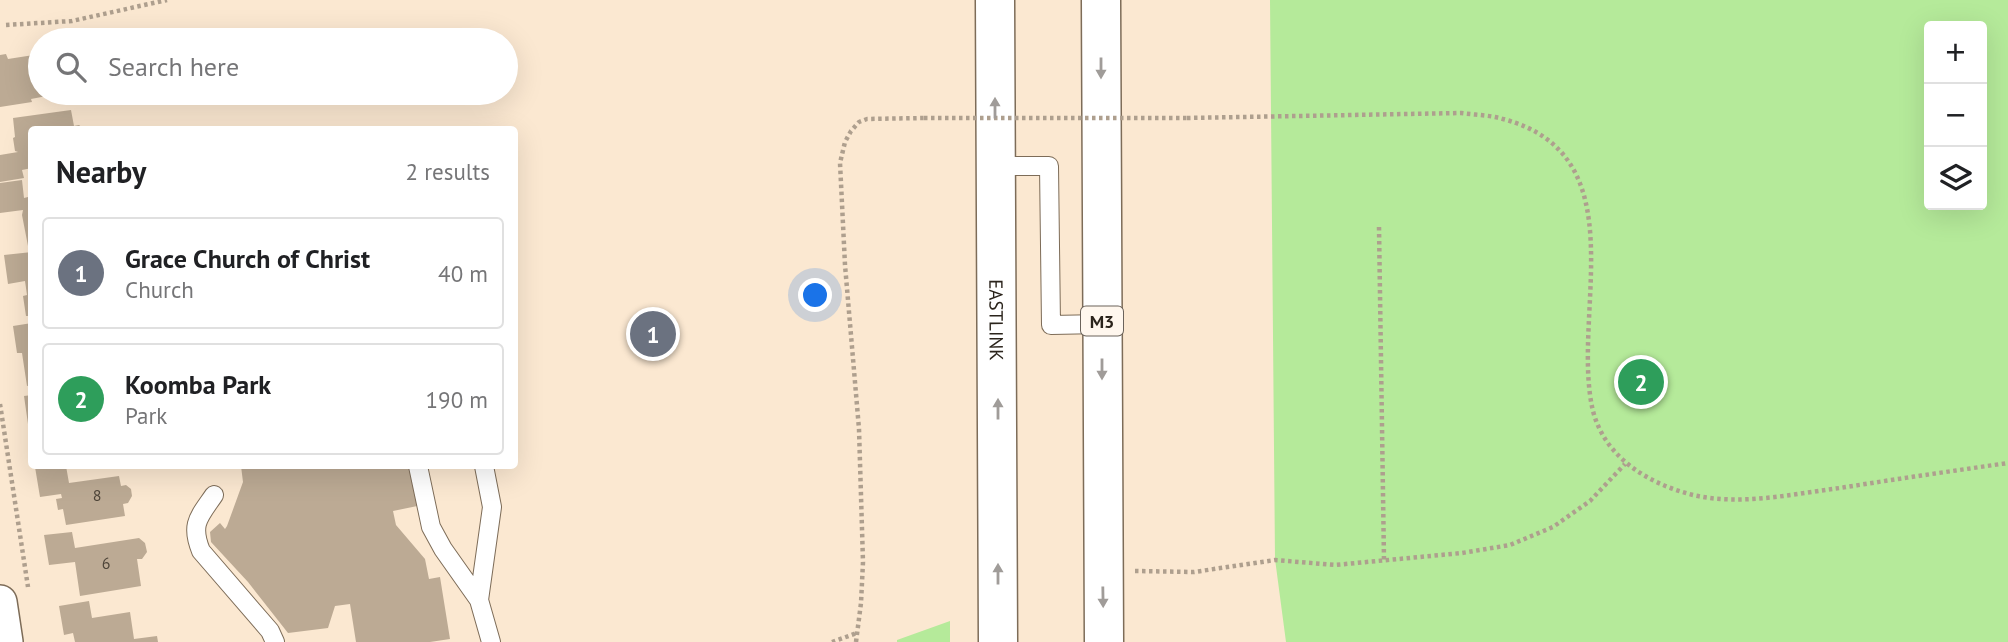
<!DOCTYPE html>
<html lang="en">
<head>
<meta charset="utf-8">
<style>
	:root { --surface:#fff; --page:#f2f2f2; --text:#202124; --muted:#757577; --line:#e0e0e0; --accent:#967d25 }
	body { margin:0; font-family:"PT Sans",sans-serif; background:var(--page); color:var(--text) }
	.controls { position:absolute; right:21px; top:21px; display:grid; overflow:hidden; border-radius:7px; box-shadow:0 7px 28px #0002 }
	.controls button { width:63px; height:63px; display:grid; place-items:center; padding:0; border:0; border-bottom:2px solid var(--line); background:var(--surface); color:var(--text); font:35px sans-serif }
	.you { position:absolute; left:816px; top:296px; width:24px; height:24px; margin:-18px; border:5px solid #fff; border-radius:50%; background:#1a73e8; box-shadow:0 0 0 10px #1a73e833 }
	.badge { display:grid; place-items:center; width:46px; height:46px; border-radius:50%; background:var(--accent); color:#fff; font-size:23px; font-weight:700 }
	.pin { position:absolute; translate:-50% -50%; border:4px solid #fff; box-shadow:0 2px 7px #0006 }
	.list { margin:0; padding:0; list-style:none }
	h2 { display:flex; justify-content:space-between; align-items:center; height:91px; margin:0; padding:0 28px; font-size:30px }
	h2 small { font-size:23px; font-weight:400; color:var(--muted) }
	.list li { display:grid; grid-template-columns:46px 1fr auto; gap:21px; align-items:center; box-sizing:border-box; height:112px; margin:0 14px 14px; padding:0 14px; border:2px solid var(--line); border-radius:7px }
	.list b { display:block; font-size:26px; white-space:nowrap }
	.list p { margin:0; font-size:23px; white-space:nowrap; color:var(--muted) }
	.list em { font-size:23px; font-style:normal; color:var(--muted) }
	.icon { flex:none; width:38px; height:38px; fill:none; stroke:currentColor; stroke-width:2; stroke-linecap:round; stroke-linejoin:round }
	.map { position:relative; flex:none; width:2008px; height:642px; overflow:hidden }
	.search { position:absolute; background:var(--surface); box-shadow:0 7px 28px #0002; left:28px; top:28px; width:490px; height:77px; display:flex; align-items:center; gap:18px; box-sizing:border-box; padding:0 24px; border-radius:38px; color:var(--muted); font-size:26px }
	.panel { position:absolute; background:var(--surface); box-shadow:0 7px 28px #0002; left:28px; top:126px; width:490px; height:343px; border-radius:7px }
	.map>svg:first-child { display:block }
	.green { fill:#b5ea9a; fill-rule:evenodd }
	.building { fill:#bcaa94 }
	.lines { fill:none; stroke-linecap:round; stroke-linejoin:round }
	.service-casing { stroke:#7d6c58; stroke-width:20 }
	.minor-casing { stroke:#7d6c58; stroke-width:36 }
	.motorway-casing { stroke:#7d6c58; stroke-width:41 }
	.path { stroke:#ae9f8e; stroke-width:4.5; stroke-dasharray:3.5 3.5; stroke-linecap:butt }
	.service { stroke:#fff; stroke-width:18 }
	.minor { stroke:#fff; stroke-width:33 }
	.motorway { stroke:#fff; stroke-width:38 }
	.path-bridge { stroke:#ae9f8e; stroke-width:4.5; stroke-dasharray:3.5 3.5; stroke-linecap:butt }
	.oneway { fill:#a09c99 }
	.labels { text-anchor:middle; dominant-baseline:central; stroke-width:7; stroke-linejoin:round; paint-order:stroke }
	.number-label { font-size:16px; fill:#4f463a }
	.shield { fill:#fff7ee; stroke:#6b635b; stroke-width:2 }
	.shield-label { font-size:18px; font-weight:bold; fill:#2b241c }
	.street-label { font-size:19px; fill:#2b241c; stroke:#fff7ee }
</style>
</head>
<body>
<div class="map">
<svg width="2008" height="642" viewBox="0 0 2008 642">
	<rect width="100%" height="100%" fill="#fbe8d1"/>
	<path class="green" d="M 1270,0 L 2008,0 L 2008,642 L 1286,642 L 1275,559 ZM 1982,26 L 1982,205 L 1929,205 L 1929,26 Z
		M 950,621 L 950,642 L 897,642 L 897,640 Z"/>
	<path class="building" d="M 6,54 L 8,59 L 40,54 L 40,93 L 57,94 L 31,99 L 32,102 L 0,107 L 0,55 Z
		M 71,110 L 74,126 L 79,125 L 85,130 L 32,130 L 32,168 L 22,170 L 24,178 L 0,182 L 0,155 L 18,152 L 15,151 L 13,138 L 15,137 L 13,118 Z
		M 22,180 L 24,198 L 32,196 L 32,245 L 28,246 L 22,215 L 23,210 L 0,213 L 0,183 Z
		M 32,252 L 32,316 L 26,316 L 23,296 L 27,295 L 25,281 L 8,284 L 4,255 Z
		M 32,323 L 32,385 L 27,386 L 22,353 L 17,353 L 13,326 Z
		M 32,395 L 32,438 L 30,438 L 24,396 Z
		M 66,466 L 69,483 L 119,476 L 121,486 L 126,485 L 131,489 L 132,496 L 128,503 L 123,504 L 125,516 L 66,525 L 63,509 L 58,510 L 56,499 L 62,498 L 61,494 L 40,497 L 35,467 Z
		M 241,466 L 420,466 L 427,504 L 393,511 L 396,525 L 425,559 L 429,579 L 440,577 L 450,639 L 430,642 L 356,642 L 350,604 L 335,606 L 328,628 L 288,633 L 248,582 L 211,542 L 210,532 L 220,523 L 225,529 L 227,526 L 243,482 Z
		M 72,532 L 75,548 L 139,538 L 145,543 L 147,552 L 142,559 L 137,559 L 141,586 L 80,596 L 75,562 L 49,565 L 44,535 Z
		M 89,601 L 92,618 L 130,612 L 134,639 L 157,636 L 158,642 L 75,642 L 73,633 L 64,635 L 59,606 Z"/>
	<g class="lines">
		<g class="service-casing">
			<path id="service" d="M 995,166 L 1049,166 L 1051,325 L 1102,324
				M 418,466 L 431,527 L 443,549 L 479,600 L 491,642
				M 214,495 C 199,517 190,524 201,551 L 270,631 L 275,642
				M 479,600 L 492,507 L 484,466"/>
		</g>
		<g class="minor-casing">
			<path id="minor" d="M 0,602 L 6,642"/>
		</g>
		<g class="motorway-casing">
			<g id="motorway">
				<path id="s1" d="M 995,0 L 998,642"/>
				<path d="M 1101,0 L 1104,642"/>
			</g>
		</g>
		<path class="path" d="M 6,25 L 72,21 L 167,0
			M 1187,118 L 1461,113 C 1475,115 1490,115 1503,119 C 1640,155 1570,315 1593,411 C 1605,458 1649,484 1693,495 C 1740,506 1793,494 1840,488 C 1896,479 1952,471 2008,463
			M 1379,227 L 1384,560
			M 0,404 L 28,587
			M 1135,571 L 1194,572 L 1275,560 L 1335,565 L 1462,553 L 1510,545 L 1553,527 L 1590,501 L 1625,464
			M 832,642 L 857,633
			M 856,642 L 861,603 L 863,562 L 859,429 L 845,265 L 840,163 L 845,142 L 851,131 L 859,122 L 867,119 L 924,118"/>
		<use href="#service" class="service"/>
		<use href="#minor" class="minor"/>
		<use href="#motorway" class="motorway"/>
		<path class="path-bridge" d="M 924,118 L 1187,118"/>
	</g>
	<defs><path id="oneway-solid" d="M-6-.8H1V-3.2L6.5 0L1 3.2V.8H-6Z" transform="scale(1.75)"/></defs>
	<g class="oneway">
		<use href="#oneway-solid" transform="translate(1101 68) rotate(90)"/>
		<use href="#oneway-solid" transform="translate(995 108) rotate(-90)"/>
		<use href="#oneway-solid" transform="translate(1102 369) rotate(90)"/>
		<use href="#oneway-solid" transform="translate(998 409) rotate(-90)"/>
		<use href="#oneway-solid" transform="translate(998 574) rotate(-90)"/>
		<use href="#oneway-solid" transform="translate(1103 597) rotate(89)"/>
	</g>
	<g class="labels">
		<g class="number-label">
			<text x="97" y="495">8</text>
			<text x="106" y="563">6</text>
		</g>
		<rect class="shield" x="1081" y="306.5" width="42" height="29" rx="5"/>
		<g class="shield-label">
			<text x="1102" y="321">M3</text>
		</g>
		<g class="street-label">
			<text stroke="none"><textPath href="#s1" startOffset="320">EASTLINK</textPath></text>
		</g>
	</g>
</svg>
<div class="controls">
<button>+</button>
<button>−</button>
<button><svg class="icon" aria-label="layers" viewBox="0 0 24 24"><path d="M12 4l9 5-9 5-9-5zM3 14l9 5 9-5"/></svg></button>
</div>
<div class="you"></div>
<div class="pin badge" style="left:653px;top:334px;background:#6b7280">1</div>
<div class="pin badge" style="left:1641px;top:382px;background:#2e9e5b">2</div>
<div class="search"><svg class="icon" aria-label="search" viewBox="0 0 24 24"><circle cx="10" cy="10" r="6"/><path d="M15 15l6 6"/></svg>Search here</div>
<section class="panel">
<h2>Nearby<small>2 results</small></h2>
<ul class="list">
<li><span class="badge" style="background:#6b7280">1</span><div><b>Grace Church of Christ</b><p>Church</p></div><em>40 m</em></li>
<li><span class="badge" style="background:#2e9e5b">2</span><div><b>Koomba Park</b><p>Park</p></div><em>190 m</em></li>
</ul>
</section>
</div>
</body>
</html>
